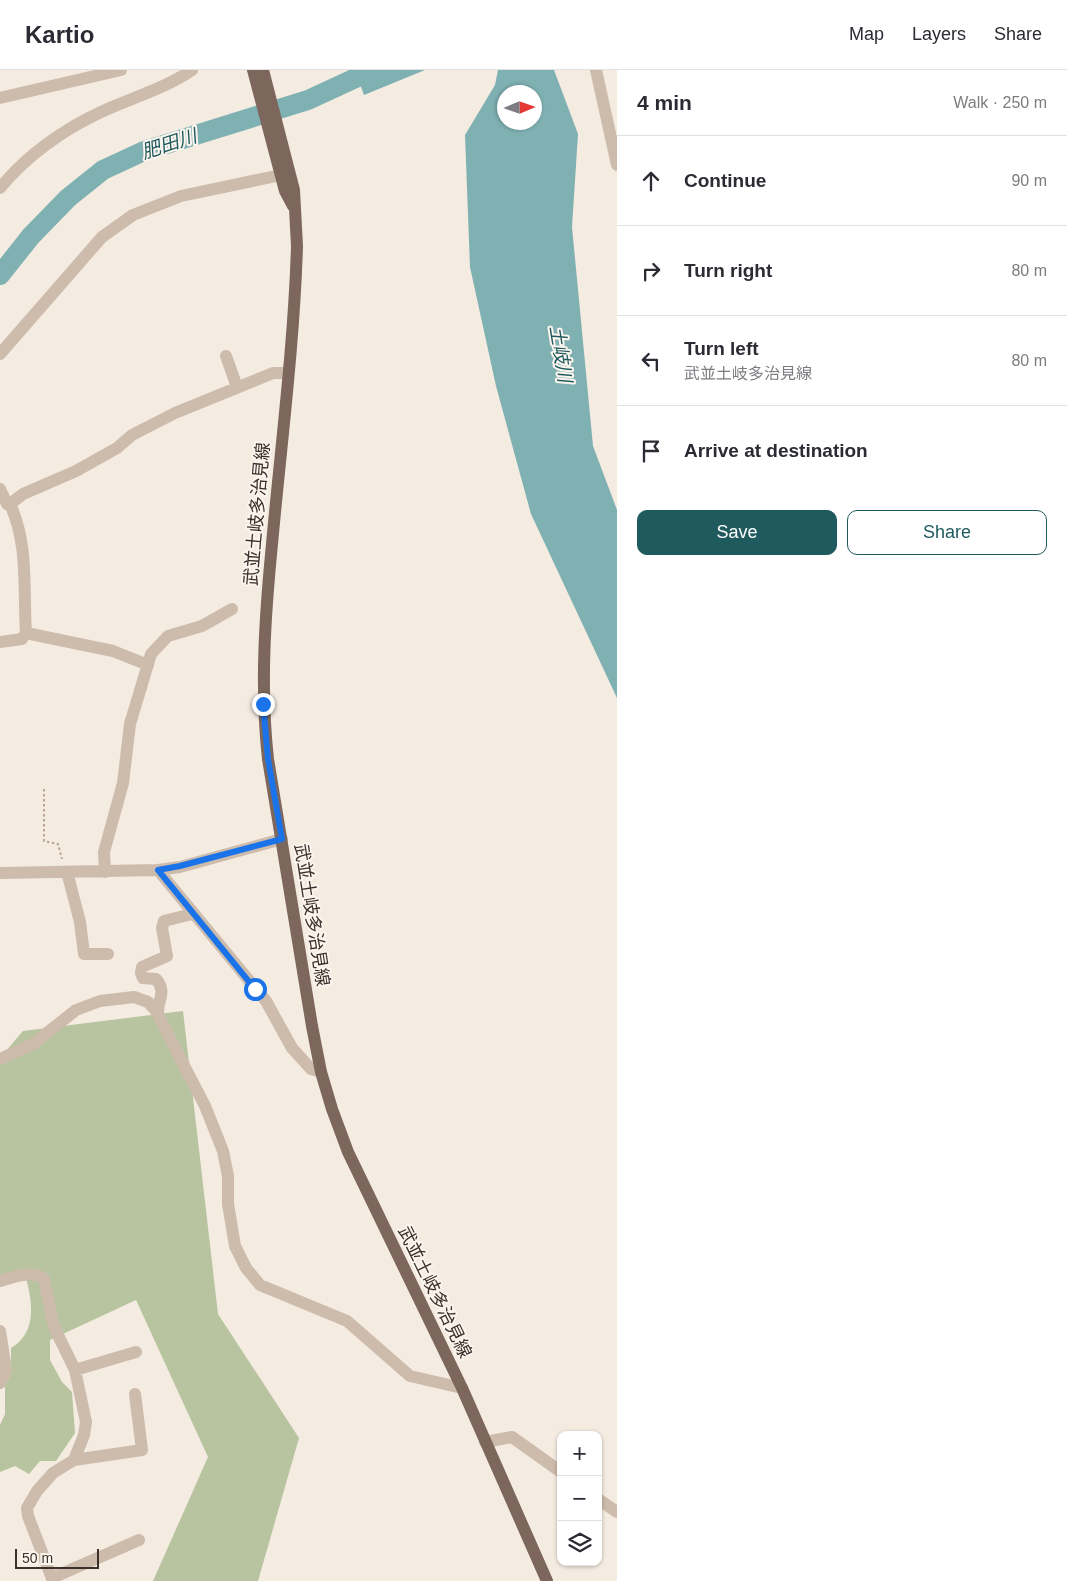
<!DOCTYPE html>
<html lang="en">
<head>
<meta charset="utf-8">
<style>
	:root { --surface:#fff; --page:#f7f7f7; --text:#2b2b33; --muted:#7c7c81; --line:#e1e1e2; --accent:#1f5a5e }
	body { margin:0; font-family:Helvetica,"Noto Sans JP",sans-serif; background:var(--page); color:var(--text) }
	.controls { position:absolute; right:15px; bottom:15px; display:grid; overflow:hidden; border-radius:10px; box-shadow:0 1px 4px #0004 }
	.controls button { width:45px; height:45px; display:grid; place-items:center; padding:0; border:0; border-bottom:1px solid var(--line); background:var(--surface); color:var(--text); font:25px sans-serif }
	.compass { position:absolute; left:497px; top:15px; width:45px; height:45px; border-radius:50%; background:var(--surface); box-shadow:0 1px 4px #0004; rotate:88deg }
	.scale { position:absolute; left:15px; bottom:12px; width:84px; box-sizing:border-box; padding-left:5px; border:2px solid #3b302b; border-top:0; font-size:14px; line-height:18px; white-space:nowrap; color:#3b302b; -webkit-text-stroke:4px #fbf5ee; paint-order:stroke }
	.stop { position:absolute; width:15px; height:15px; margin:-11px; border:4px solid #1a73e8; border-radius:50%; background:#fff }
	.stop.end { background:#1a73e8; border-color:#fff; box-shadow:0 1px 5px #0008 }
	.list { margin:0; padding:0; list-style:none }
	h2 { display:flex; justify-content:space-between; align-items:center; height:65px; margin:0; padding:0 20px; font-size:21px }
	h2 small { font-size:16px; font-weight:400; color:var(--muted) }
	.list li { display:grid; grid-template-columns:32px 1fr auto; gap:15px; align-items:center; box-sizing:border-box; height:90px; padding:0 20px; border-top:1px solid var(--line) }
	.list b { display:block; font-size:19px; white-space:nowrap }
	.list p { margin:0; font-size:16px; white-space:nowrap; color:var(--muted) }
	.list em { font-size:16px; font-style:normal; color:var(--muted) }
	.actions { display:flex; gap:10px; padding:15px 20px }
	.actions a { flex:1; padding:11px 0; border:1px solid var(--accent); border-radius:10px; text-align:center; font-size:18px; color:var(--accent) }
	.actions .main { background:var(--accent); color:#fff }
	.icon { flex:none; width:28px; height:28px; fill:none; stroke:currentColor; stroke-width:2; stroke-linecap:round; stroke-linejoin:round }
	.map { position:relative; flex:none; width:617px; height:1511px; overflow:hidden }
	header { display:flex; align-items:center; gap:30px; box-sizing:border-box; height:70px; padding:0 25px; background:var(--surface); border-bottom:1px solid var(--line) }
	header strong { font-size:24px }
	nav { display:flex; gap:28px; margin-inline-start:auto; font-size:18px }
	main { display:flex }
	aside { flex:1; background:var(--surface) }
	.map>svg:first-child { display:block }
	.green { fill:#b8c4a0 }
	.water { fill:#7fb0b2; fill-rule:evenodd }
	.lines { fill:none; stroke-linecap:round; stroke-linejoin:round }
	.river { stroke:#7fb0b2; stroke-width:20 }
	.path { stroke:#b9a596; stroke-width:2; stroke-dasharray:2.5 2.5; stroke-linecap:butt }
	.minor { stroke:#cdbbac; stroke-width:12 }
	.major { stroke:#7d675c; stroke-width:12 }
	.route { stroke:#1a73e8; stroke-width:6 }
	.labels { text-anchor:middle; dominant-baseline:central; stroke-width:4; stroke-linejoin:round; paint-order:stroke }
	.street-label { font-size:18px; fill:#3b302b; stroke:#fbf5ee }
	.water-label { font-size:19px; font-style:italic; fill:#1f5a5e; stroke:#fbf5ee }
</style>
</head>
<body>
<header>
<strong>Kartio</strong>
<nav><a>Map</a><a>Layers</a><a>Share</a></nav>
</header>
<main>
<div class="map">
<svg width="617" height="1511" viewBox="0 0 617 1511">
	<rect width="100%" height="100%" fill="#f4ebe1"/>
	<path class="green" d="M 183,941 L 218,1244 L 299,1368 L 258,1511 L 153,1511 L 208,1387 L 136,1230 L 50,1270 L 50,1290 L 62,1312 L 72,1322 L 75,1363 L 56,1391 L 40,1391 L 29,1404 L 15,1396 L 0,1402 L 0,1355 L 5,1344 L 5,1316 L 11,1303 L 11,1278 C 39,1261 32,1228 24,1201 L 0,1205 L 0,988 L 23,961 Z"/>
	<path class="water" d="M 355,0 L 425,0 L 364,25 Z
		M 498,0 L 554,0 L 578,64 L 572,157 L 593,376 L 617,440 L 617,628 L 531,444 L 496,316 L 470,197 L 465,65 L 495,15 ZM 534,22 L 534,52 L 504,52 L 504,22 Z"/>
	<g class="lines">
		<path class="river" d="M 0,205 L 31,166 L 68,128 L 103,100 L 144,81 L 308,30 L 373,0"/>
		<path class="path" d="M 44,719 L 44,771 L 58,774 L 62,789"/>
		<path class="minor" d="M 596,0 L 617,95
			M 0,28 L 121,0
			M 0,118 C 26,86 64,59 101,42 C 131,28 164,19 192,0
			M 0,284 L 102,167 L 133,145 L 181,126 L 281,105
			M 226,286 L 237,317
			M 0,419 L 7,434
			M 26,563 L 113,581 L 148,595
			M 0,572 L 22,569 L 26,563 C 23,517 29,476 10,434 L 23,424 L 76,401 L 117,378 L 132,365 L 175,343 L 273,303 L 287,303
			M 158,800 L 266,931 L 292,978 L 311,999 L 321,1002
			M 67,802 L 80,852 L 84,884 L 108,884
			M 105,802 L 104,782 L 123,713 L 130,654 L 151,584 L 168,566 L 202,556 L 232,539
			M 0,803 L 158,800 L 180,797 L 282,769
			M 192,844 L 164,851 L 162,858 L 167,886 L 142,897 L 141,903 L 143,908 L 156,909 C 169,924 154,933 159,947 L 205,1036 L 223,1081 L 228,1106 L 228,1134 L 235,1176 L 246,1198 L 260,1215 L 347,1251 L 410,1306 L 462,1318
			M 0,989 L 33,974 L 76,940 L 100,931 L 134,927 L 148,932 L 157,942
			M 0,1211 C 14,1207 31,1200 44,1209 L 54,1257 L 75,1300 L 86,1352 L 84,1365 L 74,1390 L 53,1403 L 37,1421 L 27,1438 L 28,1446 L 53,1511
			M 0,1261 L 6,1300 L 0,1313
			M 75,1300 L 136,1282
			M 485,1372 L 512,1367 L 561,1402
			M 74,1390 L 142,1380 L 135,1324
			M 598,1429 L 617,1442
			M 52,1508 L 139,1470"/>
		<path class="major" d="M 253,0 L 285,121 L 293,136
			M 263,0 L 294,120 L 297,176 C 294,275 281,375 272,474 C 265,546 260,617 268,689 L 312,956 L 321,1002 L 332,1039 L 348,1082 L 462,1318 L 547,1511"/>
	</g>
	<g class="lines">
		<path class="route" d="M 255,919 L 158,800 L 180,796 L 282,769 L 268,689 L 263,634"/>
	</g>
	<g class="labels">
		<g class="street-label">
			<text transform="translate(257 444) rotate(-85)">武並土岐多治見線</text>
			<text transform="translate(312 845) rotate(81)">武並土岐多治見線</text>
			<text transform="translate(435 1222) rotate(64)">武並土岐多治見線</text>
		</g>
		<g class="water-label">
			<text transform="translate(169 74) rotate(-18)">肥田川</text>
			<text transform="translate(561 284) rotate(81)">土岐川</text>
		</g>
	</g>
</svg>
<div class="controls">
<button>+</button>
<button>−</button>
<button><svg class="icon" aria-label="layers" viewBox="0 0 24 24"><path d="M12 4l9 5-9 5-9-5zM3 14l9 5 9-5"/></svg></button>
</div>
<svg class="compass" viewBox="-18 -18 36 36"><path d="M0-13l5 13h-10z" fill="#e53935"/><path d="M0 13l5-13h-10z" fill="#7c7c81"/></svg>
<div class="scale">50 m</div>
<div class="stop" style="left:255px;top:919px"></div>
<div class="stop end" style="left:263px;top:634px"></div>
</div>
<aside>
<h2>4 min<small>Walk · 250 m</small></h2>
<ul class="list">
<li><svg class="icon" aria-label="ahead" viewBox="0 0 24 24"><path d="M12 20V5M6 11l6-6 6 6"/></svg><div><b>Continue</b></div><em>90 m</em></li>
<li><svg class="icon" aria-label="right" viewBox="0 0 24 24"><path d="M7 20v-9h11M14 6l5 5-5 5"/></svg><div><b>Turn right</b></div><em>80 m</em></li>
<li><svg class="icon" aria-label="left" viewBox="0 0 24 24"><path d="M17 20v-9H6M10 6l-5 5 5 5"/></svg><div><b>Turn left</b><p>武並土岐多治見線</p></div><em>80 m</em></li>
<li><svg class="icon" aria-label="arrive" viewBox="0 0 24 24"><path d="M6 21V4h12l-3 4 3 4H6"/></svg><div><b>Arrive at destination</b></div></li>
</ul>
<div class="actions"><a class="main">Save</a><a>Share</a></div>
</aside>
</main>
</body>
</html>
